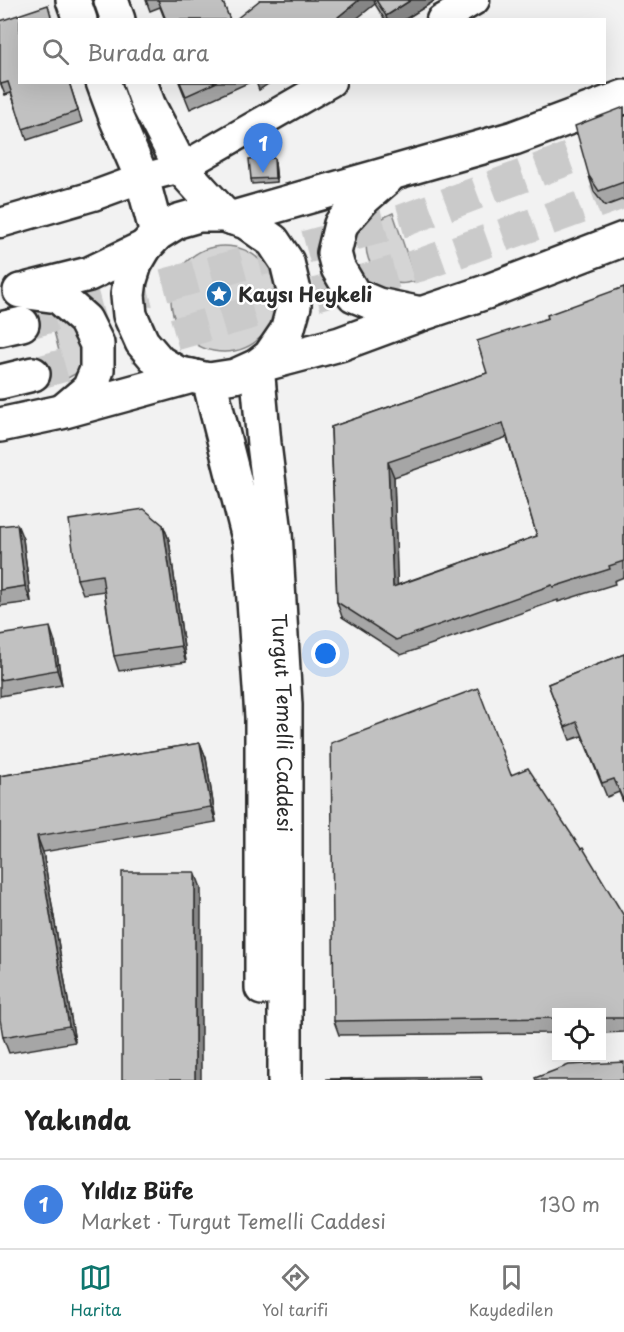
<!DOCTYPE html>
<html lang="tr">
<head>
<meta charset="utf-8">
<style>
	:root { --surface:#fff; --page:#f2f2f2; --text:#222; --muted:#767676; --line:#e0e0e0; --accent:#0f766e }
	body { margin:0; font-family:"Playpen Sans",sans-serif; background:var(--page); color:var(--text) }
	.controls { position:absolute; right:18px; bottom:18px; display:grid; overflow:hidden; border-radius:0px; box-shadow:0 6px 24px #0002 }
	.controls button { width:54px; height:54px; display:grid; place-items:center; padding:0; border:0; border-bottom:2px solid var(--line); background:var(--surface); color:var(--text); font:30px sans-serif }
	.you { position:absolute; left:326px; top:654px; width:21px; height:21px; margin:-15px; border:4px solid #fff; border-radius:50%; background:#1a73e8; box-shadow:0 0 0 9px #1a73e833 }
	.badge { display:grid; place-items:center; width:39px; height:39px; border-radius:50%; background:var(--accent); color:#fff; font-size:20px; font-weight:700 }
	.pin { position:absolute; translate:-50% -50px; filter:drop-shadow(0 2px 3px #0008) }
	.pin::after { content:''; position:absolute; top:32px; width:21px; height:18px; background:inherit; clip-path:polygon(0 0,100% 0,50% 100%) }
	.list { margin:0; padding:0; list-style:none }
	h2 { display:flex; justify-content:space-between; align-items:center; height:78px; margin:0; padding:0 24px; font-size:26px }
	h2 small { font-size:20px; font-weight:400; color:var(--muted) }
	.list li { display:grid; grid-template-columns:39px 1fr auto; gap:18px; align-items:center; box-sizing:border-box; height:90px; padding:0 24px; border-top:2px solid var(--line) }
	.list b { display:block; font-size:22px; white-space:nowrap }
	.list p { margin:0; font-size:20px; white-space:nowrap; color:var(--muted) }
	.list em { font-size:20px; font-style:normal; color:var(--muted) }
	.icon { flex:none; width:33px; height:33px; fill:none; stroke:currentColor; stroke-width:2; stroke-linecap:round; stroke-linejoin:round }
	.map { position:relative; flex:none; width:624px; height:1080px; overflow:hidden }
	.search { position:absolute; background:var(--surface); box-shadow:0 6px 24px #0002; left:18px; right:18px; top:18px; height:66px; display:flex; align-items:center; gap:15px; box-sizing:border-box; padding:0 21px; border-radius:0px; color:var(--muted); font-size:22px }
	.sheet { height:168px; background:var(--surface) }
	nav { display:flex; justify-content:space-around; align-items:center; box-sizing:border-box; height:84px; border-top:2px solid var(--line); background:var(--surface); font-size:16px; color:var(--muted) }
	nav a { display:grid; justify-items:center; gap:3px }
	nav .on { color:var(--accent) }
	.map>svg:first-child { display:block }
	.green { fill:#d5d5d5; stroke:#808080; stroke-width:1.5 }
	.lines { fill:none; stroke-linecap:round; stroke-linejoin:round }
	.highway-tunnel { stroke:#cacaca; stroke-width:33; stroke-dasharray:33 16; stroke-linecap:butt }
	.street-casing { stroke:#2b2b2b; stroke-width:33 }
	.secondary-casing { stroke:#2b2b2b; stroke-width:38 }
	.highway-casing { stroke:#2b2b2b; stroke-width:38 }
	.street { stroke:#fff; stroke-width:28 }
	.secondary { stroke:#fff; stroke-width:33 }
	.highway { stroke:#fff; stroke-width:33 }
	.wall { fill:#a6a6a6; stroke:#2b2b2b; stroke-width:1.5; fill-rule:evenodd }
	.shaded-wall { fill:#878787; stroke:#2b2b2b; stroke-width:1.5 }
	.building { fill:#c1c1c1; stroke:#2b2b2b; stroke-width:1.5; fill-rule:evenodd }
	.labels { text-anchor:middle; dominant-baseline:central; stroke-width:5; stroke-linejoin:round; paint-order:stroke }
	.poi-label { font-size:20px; font-weight:bold; fill:#2b2b2b; stroke:#fff; text-anchor:start }
	.street-label { font-size:20px; fill:#2b2b2b; stroke:#fff }
</style>
</head>
<body>
<div class="map">
<svg width="624" height="1080" viewBox="0 0 624 1080">
	<rect width="100%" height="100%" fill="#f2f2f2"/>
	<filter id="ink" filterUnits="userSpaceOnUse"><feTurbulence type="fractalNoise" baseFrequency=".0167" numOctaves="2"/><feDisplacementMap in="SourceGraphic" scale="12" xChannelSelector="R" yChannelSelector="G"/><feConvolveMatrix kernelMatrix="1 2 1 2 8 2 1 2 1" color-interpolation-filters="sRGB"/></filter>
	<g filter="url(#ink)">
		<path class="green" d="M 393,213 L 416,281 C 408,283 400,285 393,282 C 369,276 358,245 373,226 C 378,220 386,216 393,213 Z
			M171 299a53 53 0 1 1 106 0a53 53 0 1 1-106 0Z
			M 48,307 L 85,330 L 81,367 L 75,374 L 66,379 Z"/>
		<g class="lines">
			<path class="highway-tunnel" d="M 22,324 L 402,221 L 624,138
				M 33,374 L 420,265 L 624,192"/>
			<g class="street-casing">
				<path id="street" d="M 441,20 L 475,0
					M 0,223 L 93,196 L 142,178 L 181,168 L 331,82"/>
			</g>
			<g class="secondary-casing">
				<g id="secondary">
					<path d="M 73,0 L 80,20"/>
					<path d="M 111,0 L 118,20"/>
					<path d="M 103,82 L 117,120 L 142,178 L 157,234"/>
					<path d="M 140,82 L 148,104 L 181,168 L 224,215"/>
					<path d="M 387,178 L 363,199 L 341,224 L 334,253 L 338,268 L 354,295 L 378,305 L 421,314"/>
					<path d="M 233,218 L 514,138 L 624,97"/>
					<path d="M 29,289 L 89,274 L 145,247"/>
					<path d="M 20,291 L 58,296 L 85,320 L 97,344 L 97,370 L 89,389 L 63,411"/>
					<path d="M 257,366 L 270,356 L 287,331 L 294,306 L 294,291 L 287,262 L 273,241 L 246,222 L 224,215 L 199,215 L 178,221 L 157,234 L 145,247 L 135,264 L 130,280 L 128,295 L 130,315 L 142,342 L 159,362 L 177,373 L 209,380 L 235,376 L 257,366 L 340,344 L 421,314 L 486,292 L 624,239"/>
					<path id="s1" d="M 257,366 L 264,444 L 275,533 L 285,705 L 285,1080"/>
					<path d="M 209,380 L 250,542 L 262,717 L 262,988"/>
					<path d="M 0,425 L 61,412 L 192,376"/>
				</g>
			</g>
			<g class="highway-casing">
				<path id="highway" d="M 0,329 L 22,324
					M 0,382 L 33,374"/>
			</g>
			<use href="#street" class="street"/>
			<use href="#secondary" class="secondary"/>
			<use href="#highway" class="highway"/>
		</g>
		<path class="wall" d="M 146,0 L 222,0 L 230,20 L 165,20 L 160,7 L 150,11 Z
			M 260,0 L 436,0 L 404,20 L 385,20 L 375,4 Z
			M 20,20 L 69,82 L 82,122 L 27,140 L 11,93 L 5,95 L 0,82 Z
			M 179,82 L 250,82 L 190,109 Z
			M 624,107 L 624,199 L 605,206 L 594,192 L 589,176 Z
			M 275,163 L 277,182 L 252,184 L 251,179 Z
			M 624,287 L 624,577 L 614,581 L 615,584 L 558,602 L 558,600 L 401,655 L 342,617 L 337,602 L 331,427 L 487,373 L 548,318 ZM 507,437 L 537,536 L 397,585 L 394,477 Z
			M 163,525 L 169,540 L 186,662 L 119,671 L 114,656 L 104,591 L 83,594 L 77,579 Z
			M 0,526 L 23,539 L 31,602 L 0,606 Z
			M 0,635 L 55,642 L 62,685 L 0,696 Z
			M 624,654 L 624,804 L 619,792 L 607,797 L 582,736 L 570,740 L 548,684 Z
			M 200,743 L 206,758 L 216,822 L 43,852 L 75,1042 L 9,1053 L 3,1037 L 0,776 Z
			M 511,775 L 624,916 L 624,1032 L 602,1033 L 602,1012 L 556,1012 L 556,1033 L 339,1035 L 334,1021 Z"/>
		<path class="shaded-wall" d="M 359,0 L 374,0 L 375,4 L 355,20 L 338,20 L 338,17 Z
			M 411,0 L 436,0 L 404,20 L 387,20 L 386,16 Z
			M 256,82 L 271,82 L 259,90 Z
			M 274,158 L 275,163 L 277,182 L 275,178 Z
			M 388,462 L 394,477 L 398,601 L 393,587 Z
			M 17,524 L 23,539 L 31,602 L 25,586 Z
			M 163,525 L 169,540 L 186,662 L 181,646 Z
			M 50,627 L 55,642 L 62,685 L 57,670 Z
			M 200,743 L 206,758 L 216,822 L 211,807 Z
			M 37,836 L 43,852 L 75,1042 L 69,1026 Z
			M 195,872 L 201,888 L 201,1080 L 195,1080 Z"/>
		<path class="building" d="M 158,0 L 222,0 L 230,20 L 166,20 Z
			M 260,0 L 359,0 L 338,17 L 339,20 L 235,20 Z
			M 376,0 L 411,0 L 386,16 Z
			M 48,5 L 52,20 L 20,20 L 20,82 L 69,82 L 78,111 L 23,129 L 8,82 L 1,84 L 0,82 L 0,21 Z
			M 180,82 L 217,82 L 186,96 Z
			M 624,107 L 624,182 L 599,191 L 589,176 L 575,126 Z
			M 274,158 L 275,178 L 251,179 L 249,159 Z
			M 624,287 L 624,561 L 609,566 L 610,569 L 553,587 L 552,585 L 396,640 L 337,602 L 331,427 L 487,373 L 477,341 L 548,318 L 547,315 ZM 503,423 L 537,536 L 393,587 L 388,462 Z
			M 144,509 L 163,525 L 181,646 L 114,656 L 102,575 L 77,579 L 69,520 Z
			M 17,524 L 25,586 L 0,590 L 0,526 Z
			M 50,627 L 57,670 L 0,680 L 0,635 Z
			M 624,654 L 624,802 L 614,779 L 602,783 L 577,722 L 565,727 L 548,684 Z
			M 478,688 L 511,775 L 528,768 L 581,849 L 583,848 L 624,916 L 624,1018 L 602,1018 L 602,1012 L 556,1012 L 556,1018 L 334,1021 L 331,743 Z
			M 200,743 L 211,807 L 37,836 L 69,1026 L 3,1037 L 0,1019 L 0,776 Z
			M 122,872 L 195,872 L 195,1080 L 122,1080 Z
			M 624,1062 L 624,1080 L 536,1080 L 535,1078 L 569,1065 Z
			M 481,1077 L 482,1080 L 327,1080 L 327,1079 Z"/>
	</g>
	<defs>
		<g id="sight-disc" transform="scale(1.35)"><circle r="9.5" fill="#1f6fb2" stroke="#fff"/><path d="M0-6L1.8-2.2L6-1.7L2.9 1.2L3.7 5.4L0 3.3L-3.7 5.4L-2.9 1.2L-6-1.7L-1.8-2.2Z" fill="#fff"/></g>
	</defs>
	<g fill-rule="evenodd">
		<use href="#sight-disc" x="219" y="294"/>
	</g>
	<g class="labels">
		<g class="poi-label">
			<text x="238" y="294">Kaysı Heykeli</text>
		</g>
		<g class="street-label">
			<text stroke="none"><textPath href="#s1" startOffset="358">Turgut Temelli Caddesi</textPath></text>
		</g>
	</g>
</svg>
<div class="controls">
<button><svg class="icon" aria-label="locate" viewBox="0 0 24 24"><circle cx="12" cy="12" r="6"/><path d="M12 2v4M12 18v4M2 12h4M18 12h4"/></svg></button>
</div>
<div class="you"></div>
<div class="pin badge" style="left:263px;top:173px;background:#3f7fe0">1</div>
<div class="search"><svg class="icon" aria-label="search" viewBox="0 0 24 24"><circle cx="10" cy="10" r="6"/><path d="M15 15l6 6"/></svg>Burada ara</div>
</div>
<section class="sheet">
<h2>Yakında<small></small></h2>
<ul class="list">
<li><span class="badge" style="background:#3f7fe0">1</span><div><b>Yıldız Büfe</b><p>Market · Turgut Temelli Caddesi</p></div><em>130 m</em></li>
</ul>
</section>
<nav>
<a class="on"><svg class="icon" aria-label="map" viewBox="0 0 24 24"><path d="M3 6l6-2 6 2 6-2v14l-6 2-6-2-6 2zM9 4v14M15 6v14"/></svg>Harita</a>
<a><svg class="icon" aria-label="directions" viewBox="0 0 24 24"><path d="M12 3l9 9-9 9-9-9zM9 14v-3h6M13 9l2 2-2 2"/></svg>Yol tarifi</a>
<a><svg class="icon" aria-label="saved" viewBox="0 0 24 24"><path d="M7 4h10v16l-5-4-5 4z"/></svg>Kaydedilen</a>
</nav>
</body>
</html>
